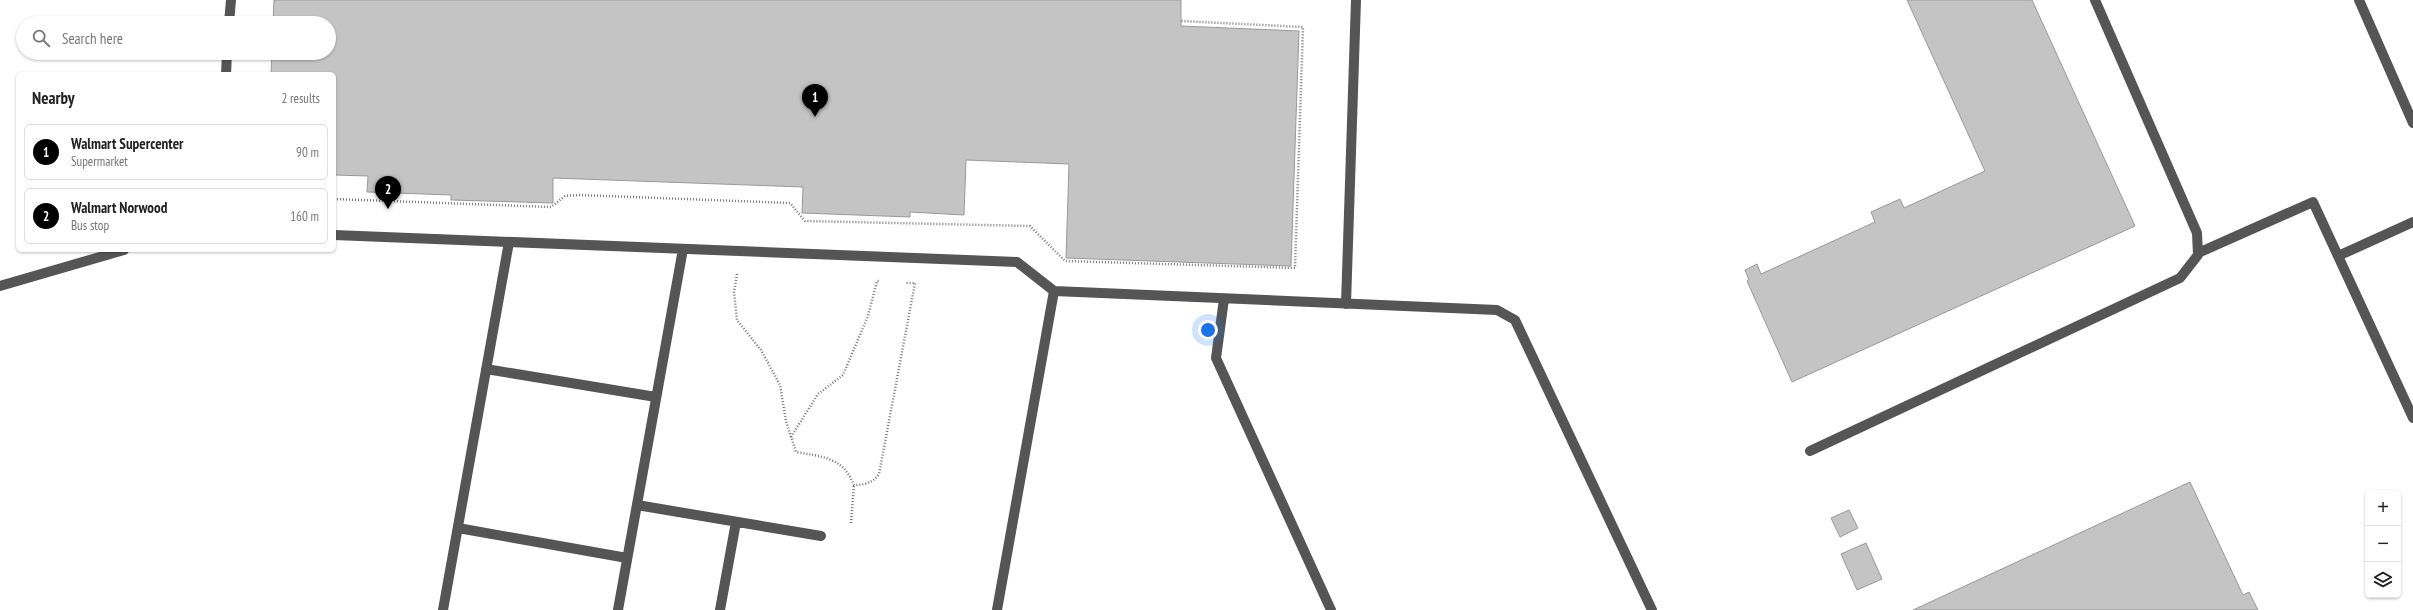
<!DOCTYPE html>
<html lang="en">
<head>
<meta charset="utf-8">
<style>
	:root { --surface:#fff; --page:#f6f6f6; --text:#222; --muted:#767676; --line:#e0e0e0; --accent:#000 }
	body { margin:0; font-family:"PT Sans Narrow",sans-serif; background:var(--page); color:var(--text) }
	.controls { position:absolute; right:12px; bottom:12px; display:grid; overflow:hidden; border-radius:6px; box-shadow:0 1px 3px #0004 }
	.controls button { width:36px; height:36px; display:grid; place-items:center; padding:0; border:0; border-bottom:1px solid var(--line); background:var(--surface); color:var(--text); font:20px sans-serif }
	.you { position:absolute; left:1208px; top:330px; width:14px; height:14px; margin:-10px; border:3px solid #fff; border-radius:50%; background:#1a73e8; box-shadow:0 0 0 6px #1a73e833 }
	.badge { display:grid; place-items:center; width:26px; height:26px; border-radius:50%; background:var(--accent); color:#fff; font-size:13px; font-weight:700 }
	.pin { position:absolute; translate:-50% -33px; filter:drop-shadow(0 1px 2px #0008) }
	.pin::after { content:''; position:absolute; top:21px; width:14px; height:12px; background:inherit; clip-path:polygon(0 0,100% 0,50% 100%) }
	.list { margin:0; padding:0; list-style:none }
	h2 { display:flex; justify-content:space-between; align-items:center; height:52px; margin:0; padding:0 16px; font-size:17px }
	h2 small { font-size:13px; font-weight:400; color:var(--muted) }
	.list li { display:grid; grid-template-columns:26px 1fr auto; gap:12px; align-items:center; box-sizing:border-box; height:56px; margin:0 8px 8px; padding:0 8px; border:1px solid var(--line); border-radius:6px }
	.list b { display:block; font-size:15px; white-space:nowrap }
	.list p { margin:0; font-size:13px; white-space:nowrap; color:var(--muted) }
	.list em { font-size:13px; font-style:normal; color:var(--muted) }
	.icon { flex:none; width:22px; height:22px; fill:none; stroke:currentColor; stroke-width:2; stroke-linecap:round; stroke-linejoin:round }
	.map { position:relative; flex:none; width:2413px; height:610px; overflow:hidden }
	.search { position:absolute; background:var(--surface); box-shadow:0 1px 3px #0004; left:16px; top:16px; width:320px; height:44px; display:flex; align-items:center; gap:10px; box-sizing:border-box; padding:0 14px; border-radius:22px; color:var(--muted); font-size:15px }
	.panel { position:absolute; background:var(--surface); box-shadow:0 1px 3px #0004; left:16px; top:72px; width:320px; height:180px; border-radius:6px }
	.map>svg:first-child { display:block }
	.building { fill:#c4c4c4; stroke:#999 }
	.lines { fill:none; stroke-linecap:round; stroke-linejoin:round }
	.path { stroke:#777; stroke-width:2.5; stroke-dasharray:1 2; stroke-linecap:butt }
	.minor { stroke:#555; stroke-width:10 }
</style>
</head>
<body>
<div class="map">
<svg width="2413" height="610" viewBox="0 0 2413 610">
	<rect width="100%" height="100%" fill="#fff"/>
	<path class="building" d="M 274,0 L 1181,0 L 1181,26 L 1299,31 L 1291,266 L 1066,258 L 1069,164 L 966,160 L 964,215 L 910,212 L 910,217 L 802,213 L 803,187 L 553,178 L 553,203 L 451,200 L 451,195 L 367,192 L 368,176 L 334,175 L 334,74 L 271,74 L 272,53 L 329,53 L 329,23 L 273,23 Z
		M 1907,0 L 2032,0 L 2135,226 L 1792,382 L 1747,281 L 1749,280 L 1745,270 L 1757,264 L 1761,274 L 1875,222 L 1871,212 L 1900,199 L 1904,208 L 1985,171 Z
		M 2190,482 L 2243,595 L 2249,592 L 2258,610 L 1913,610 Z
		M 1849,510 L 1858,528 L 1840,537 L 1831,518 Z
		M 1866,543 L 1882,579 L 1857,590 L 1841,554 Z"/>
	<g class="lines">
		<path class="path" d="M 334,199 L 551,207 L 565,196 L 579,195 L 790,203 L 805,221 L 1030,226 L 1065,261 L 1295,268 L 1303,27 L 1181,21
			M 737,274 L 734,292 L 737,320 L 761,350 L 780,385 L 786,421 L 796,452 C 823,457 843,457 854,485 C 864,485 873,483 879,474 L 915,283 L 906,283
			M 791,437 L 818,394 L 843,375 L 868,316 L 877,281 L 879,281
			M 851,523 L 854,485"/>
		<path class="minor" d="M 2359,0 L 2413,123
			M 229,23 L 231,0
			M 226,74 L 227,53
			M 334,235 L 1017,262 L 1054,291 L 1497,310 L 1515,320 L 1652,610
			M 2198,253 L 2313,202 L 2413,418
			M 2338,256 L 2413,222
			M 0,286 L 124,250
			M 1224,299 L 1216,358 L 1331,610
			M 1346,304 L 1356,0
			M 486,369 L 656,397
			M 1810,451 L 2180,278 L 2198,255 L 2197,233 L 2095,0
			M 637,505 L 821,536
			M 458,528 L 627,558
			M 443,610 L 509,242
			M 618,610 L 683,249
			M 720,610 L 736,522
			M 997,610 L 1054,291"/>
	</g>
</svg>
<div class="controls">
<button>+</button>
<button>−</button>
<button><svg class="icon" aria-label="layers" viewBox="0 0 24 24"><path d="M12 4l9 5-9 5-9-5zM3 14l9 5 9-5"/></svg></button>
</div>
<div class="you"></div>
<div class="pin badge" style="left:815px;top:117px">1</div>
<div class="pin badge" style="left:388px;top:209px">2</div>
<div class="search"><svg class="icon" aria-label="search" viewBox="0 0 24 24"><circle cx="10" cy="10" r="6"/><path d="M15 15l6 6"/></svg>Search here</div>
<section class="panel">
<h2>Nearby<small>2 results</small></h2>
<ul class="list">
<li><span class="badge">1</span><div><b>Walmart Supercenter</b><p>Supermarket</p></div><em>90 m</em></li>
<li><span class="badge">2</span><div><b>Walmart Norwood</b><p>Bus stop</p></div><em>160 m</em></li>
</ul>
</section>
</div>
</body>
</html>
